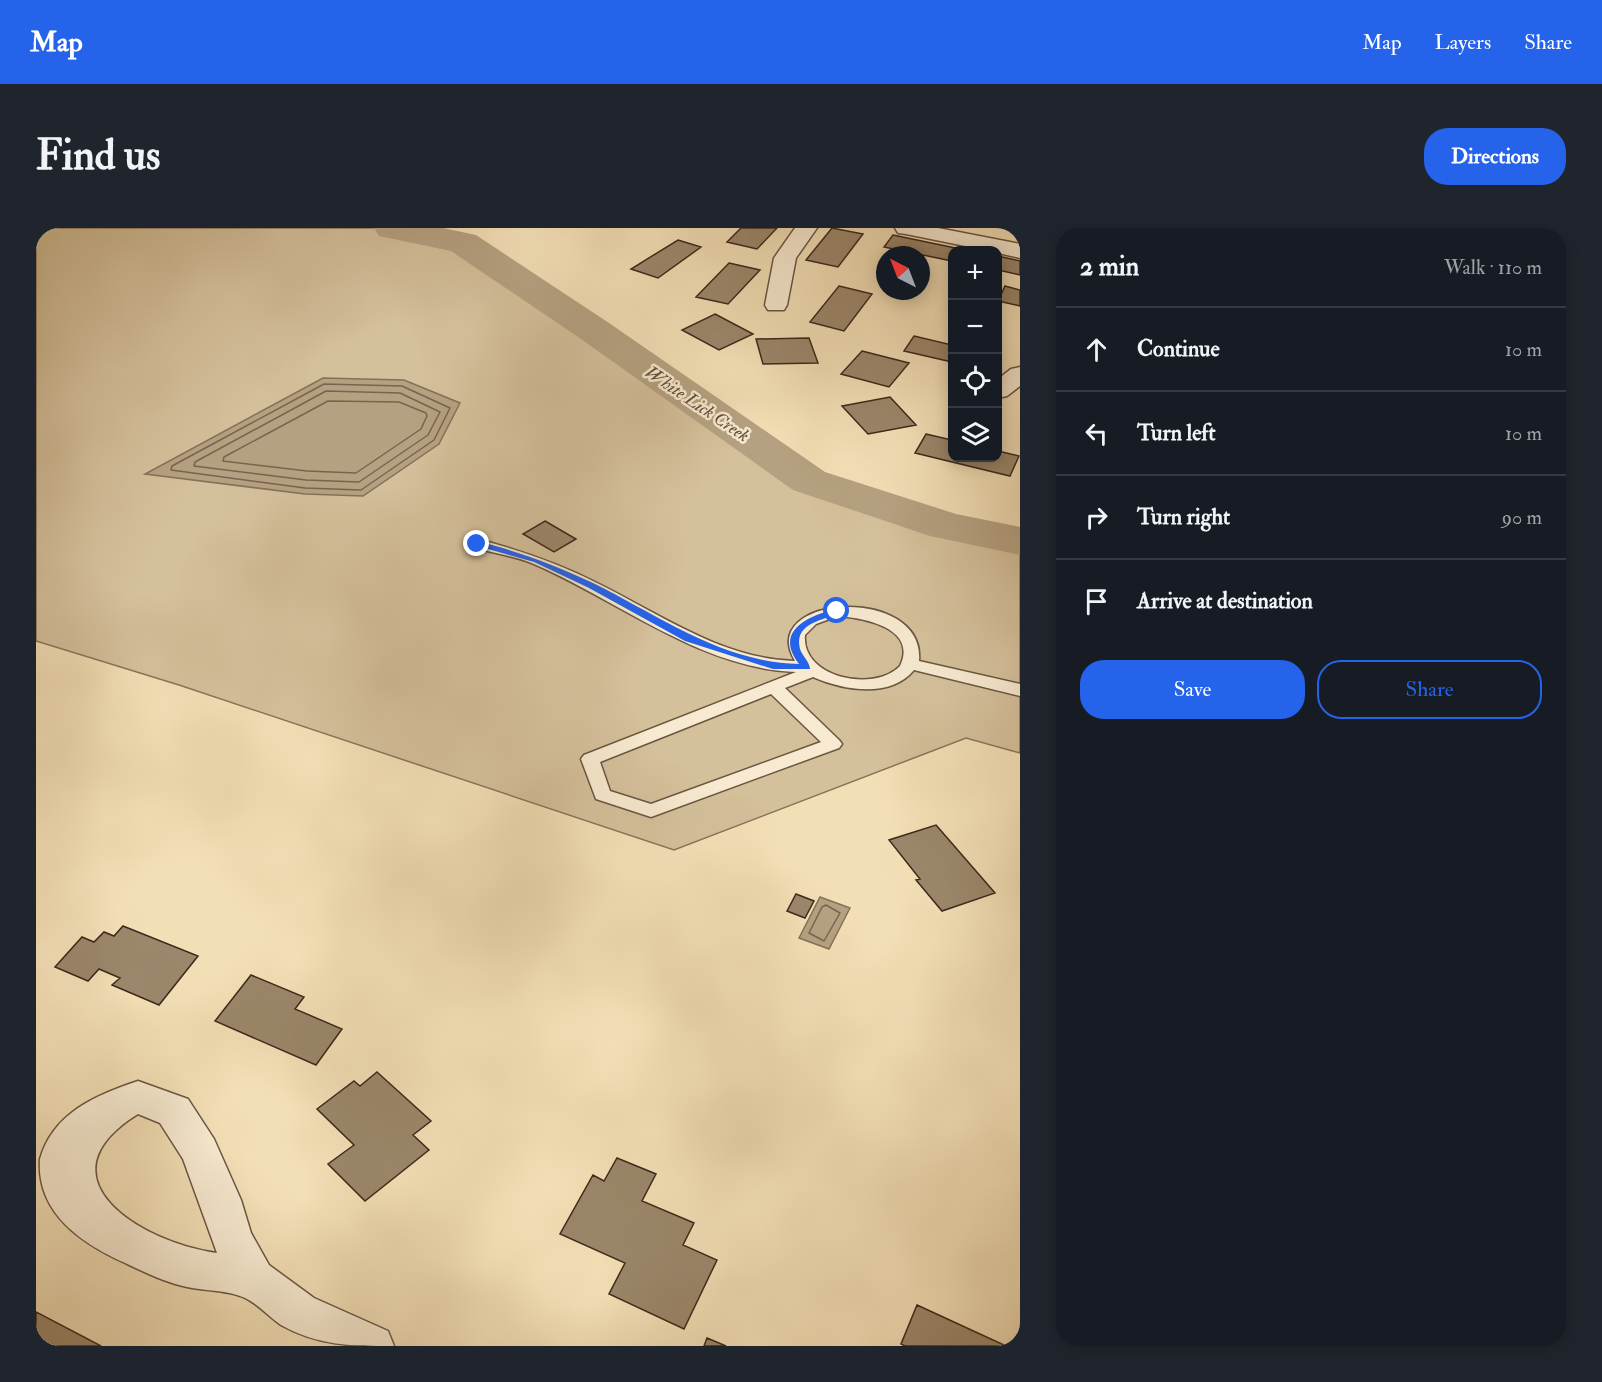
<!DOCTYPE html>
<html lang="en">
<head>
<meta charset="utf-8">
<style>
	:root { --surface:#171b24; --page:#20242c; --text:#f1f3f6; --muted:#9ea1a6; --line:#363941; --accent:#2563eb }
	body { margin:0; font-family:"IM FELL Double Pica",serif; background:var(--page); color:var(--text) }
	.controls { position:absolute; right:18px; top:18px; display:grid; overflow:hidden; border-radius:12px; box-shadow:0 3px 15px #0003 }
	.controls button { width:54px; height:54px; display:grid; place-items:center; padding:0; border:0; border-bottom:2px solid var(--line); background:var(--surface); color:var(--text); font:30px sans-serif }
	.compass { position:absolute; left:840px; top:18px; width:54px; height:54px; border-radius:50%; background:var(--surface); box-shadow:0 3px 15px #0003; rotate:318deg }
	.stop { position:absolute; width:18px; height:18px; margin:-14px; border:4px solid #2563eb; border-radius:50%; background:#fff }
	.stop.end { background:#2563eb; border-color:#fff; box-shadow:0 2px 6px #0008 }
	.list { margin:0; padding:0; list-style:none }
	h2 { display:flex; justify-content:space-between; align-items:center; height:78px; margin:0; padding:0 24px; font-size:26px }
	h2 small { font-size:20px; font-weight:400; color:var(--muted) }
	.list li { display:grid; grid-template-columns:39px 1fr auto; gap:18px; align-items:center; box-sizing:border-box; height:84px; padding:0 24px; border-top:2px solid var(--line) }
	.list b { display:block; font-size:22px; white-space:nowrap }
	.list em { font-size:20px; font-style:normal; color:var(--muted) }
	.actions { display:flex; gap:12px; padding:18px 24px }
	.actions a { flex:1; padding:14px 0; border:2px solid var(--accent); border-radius:24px; text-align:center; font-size:21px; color:var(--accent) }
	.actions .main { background:var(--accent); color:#fff }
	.icon { flex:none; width:33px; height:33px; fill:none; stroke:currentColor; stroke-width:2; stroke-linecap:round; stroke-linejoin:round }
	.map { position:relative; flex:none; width:984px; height:1118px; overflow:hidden; border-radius:24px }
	header { display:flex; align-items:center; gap:36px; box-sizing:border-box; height:84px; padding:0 30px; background:var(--accent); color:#fff }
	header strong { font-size:28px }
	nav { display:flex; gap:33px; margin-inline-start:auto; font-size:21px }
	.intro { display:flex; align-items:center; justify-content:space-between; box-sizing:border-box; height:144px; padding:0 36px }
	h1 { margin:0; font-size:42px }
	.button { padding:15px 27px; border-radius:24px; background:var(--accent); color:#fff; font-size:21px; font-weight:700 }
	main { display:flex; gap:36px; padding:0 36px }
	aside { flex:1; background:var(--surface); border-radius:24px; box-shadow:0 3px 15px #0003 }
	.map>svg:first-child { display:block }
	.green { fill:#d4c09b; stroke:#88745a; stroke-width:1.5 }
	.water { fill:#b5a181; stroke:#857158; stroke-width:1.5 }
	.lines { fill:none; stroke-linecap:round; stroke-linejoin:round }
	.shore { stroke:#78644e; stroke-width:1.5 }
	.river { fill:#b5a181; fill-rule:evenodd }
	.building { fill:#9b876b; stroke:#3c281a; stroke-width:1.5 }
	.service-casing { stroke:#6a5641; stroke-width:3 }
	.minor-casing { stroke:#6a5641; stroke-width:3 }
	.service { fill:#f7ead0; fill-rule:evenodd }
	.minor { fill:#f7ead0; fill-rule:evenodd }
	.route { fill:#2563eb }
	.labels { text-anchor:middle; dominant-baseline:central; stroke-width:5; stroke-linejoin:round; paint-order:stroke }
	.far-water-label { font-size:18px; font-style:italic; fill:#604c39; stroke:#f7ead0 }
</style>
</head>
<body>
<header>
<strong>Map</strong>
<nav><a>Map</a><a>Layers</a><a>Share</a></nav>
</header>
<div class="intro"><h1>Find us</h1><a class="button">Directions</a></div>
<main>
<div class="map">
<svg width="984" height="1118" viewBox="0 0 984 1118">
	<rect width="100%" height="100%" fill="#f3dfb6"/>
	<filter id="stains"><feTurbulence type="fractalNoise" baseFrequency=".00333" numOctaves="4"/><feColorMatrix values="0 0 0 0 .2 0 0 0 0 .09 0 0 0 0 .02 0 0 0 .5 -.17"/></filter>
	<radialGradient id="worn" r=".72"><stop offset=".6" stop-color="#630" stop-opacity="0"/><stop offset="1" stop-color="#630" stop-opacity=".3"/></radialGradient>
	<path class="green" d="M 0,0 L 356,0 L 427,15 L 559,103 L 773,253 L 910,298 L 984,313 L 984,525 L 930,510 L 638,622 L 143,457 L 0,413 Z"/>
	<path class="water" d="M 287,150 L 368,152 L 424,175 L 403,216 L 327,268 L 269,266 L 109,246 Z
		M 784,669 L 814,680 L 793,721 L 763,710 Z"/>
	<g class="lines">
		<path class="shore" d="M 288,156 L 366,158 L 414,180 L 398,212 L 325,262 L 269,260 L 135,242 L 136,238 Z
			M 290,163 L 364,165 L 404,184 L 392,207 L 323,254 L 270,252 L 158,238 L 159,234 Z
			M 292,173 L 363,174 L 390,185 L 391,188 L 385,201 L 320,245 L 271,243 L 187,233 L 188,229 Z
			M 790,677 L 804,685 L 788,713 L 773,705 L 786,679 Z"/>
		<path class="river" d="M 338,0 L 407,0 L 440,7 L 573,95 L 789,244 L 920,286 L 984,299 L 984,327 L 894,308 L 757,262 L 545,111 L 415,23 L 343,8 Z"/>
	</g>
	<path class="building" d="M 705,0 L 741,0 L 721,21 L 691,14 Z
		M 796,0 L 827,6 L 802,39 L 770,32 Z
		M 857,7 L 929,22 L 916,22 L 916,33 L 848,19 Z
		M 642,12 L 665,19 L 622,50 L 595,41 Z
		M 962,28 L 984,33 L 984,47 L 962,42 Z
		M 693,35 L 724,42 L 692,76 L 660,69 Z
		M 803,58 L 836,66 L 808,103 L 774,94 Z
		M 969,58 L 984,62 L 984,78 L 962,73 Z
		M 679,86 L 717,106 L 683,122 L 646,102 Z
		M 878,108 L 916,117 L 916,134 L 868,123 Z
		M 773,110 L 782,135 L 727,136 L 720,111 Z
		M 826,123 L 873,135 L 853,159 L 805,146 Z
		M 854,169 L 880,197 L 832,206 L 806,178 Z
		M 890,206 L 916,212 L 916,230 L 962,230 L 962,223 L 983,228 L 974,248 L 879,225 Z
		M 509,293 L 540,311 L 518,324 L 487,306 Z
		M 900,597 L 959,665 L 906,683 L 880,652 L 884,651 L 853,612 Z
		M 760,666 L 778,673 L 769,690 L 751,683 Z
		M 87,698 L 162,728 L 123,777 L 76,757 L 84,750 L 63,741 L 52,753 L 19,739 L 46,709 L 58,714 L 68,704 L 78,708 Z
		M 215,747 L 268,769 L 259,781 L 306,801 L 280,837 L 179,793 Z
		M 341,844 L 395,893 L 377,907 L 393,922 L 329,973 L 292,936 L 318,917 L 281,881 L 318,853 L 324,858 Z
		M 581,930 L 620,946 L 606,973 L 658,995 L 647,1017 L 681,1032 L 648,1101 L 573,1066 L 589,1035 L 524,1006 L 557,947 L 568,953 Z
		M 881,1077 L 970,1118 L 869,1118 L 865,1116 Z
		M 0,1084 L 65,1118 L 0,1118 Z
		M 671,1110 L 690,1118 L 668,1118 Z"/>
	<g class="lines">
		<g class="service-casing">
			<path id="service" d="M 441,311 C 483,322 522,335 561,355 C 624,386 686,431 759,433 C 719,366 890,356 883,433 L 984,456 L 984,468 L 878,442 C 854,471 807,462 777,449 L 749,460 L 803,512 L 806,516 L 803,520 L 615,589 L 560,571 L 545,531 L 548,527 L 760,444 C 665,441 582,372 498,336 C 479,328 456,325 436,319 L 433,316 L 436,313 ZM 802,388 C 828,390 882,400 864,438 C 838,465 765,450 769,407 L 780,396 ZM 735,466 L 785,514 L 615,576 L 574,563 L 564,534 Z"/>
		</g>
		<g class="minor-casing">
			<path id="minor" d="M 759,0 L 781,0 L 760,30 L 751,77 L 748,82 L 732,82 L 729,77 L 738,30 Z
				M 859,0 L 902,0 L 984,16 L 984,30 L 962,25 L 962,22 L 949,22 L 870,6 L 862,5 Z
				M 984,139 L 984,158 L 971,168 L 962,170 L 962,151 L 975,141 Z
				M 102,853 L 152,871 L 178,911 L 205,972 L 215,1005 L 233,1037 L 278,1070 L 352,1103 L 358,1118 C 315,1118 283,1118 245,1097 C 233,1089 222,1076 209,1070 C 193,1062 168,1063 151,1059 C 128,1054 108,1044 87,1034 C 48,1016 0,986 4,931 C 17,885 60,867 102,853 ZM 102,886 L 124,895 L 147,931 L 181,1025 C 103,1014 0,949 102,886 Z"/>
		</g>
		<use href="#service" class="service"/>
		<use href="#minor" class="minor"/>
	</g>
	<path class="route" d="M 441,313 C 484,324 517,336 557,355 C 624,388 685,434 763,436 C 737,403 773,387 801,381 L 805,383 C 791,393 757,393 764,421 C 766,428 774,434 774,441 L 737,441 L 649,413 L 553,360 L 498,334 L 438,317 Z"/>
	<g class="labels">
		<g class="far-water-label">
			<text transform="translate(661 176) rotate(34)">White Lick Creek</text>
		</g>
	</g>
	<rect width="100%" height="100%" filter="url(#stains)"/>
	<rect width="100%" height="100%" fill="url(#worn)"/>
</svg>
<div class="controls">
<button>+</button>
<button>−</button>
<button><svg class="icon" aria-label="locate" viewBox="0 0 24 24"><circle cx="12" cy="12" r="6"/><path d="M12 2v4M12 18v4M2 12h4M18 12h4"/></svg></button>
<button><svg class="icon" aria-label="layers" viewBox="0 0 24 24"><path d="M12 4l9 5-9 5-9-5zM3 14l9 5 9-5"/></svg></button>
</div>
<svg class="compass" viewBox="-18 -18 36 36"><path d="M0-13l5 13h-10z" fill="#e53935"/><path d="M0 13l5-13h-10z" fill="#9ea1a6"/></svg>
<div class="stop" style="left:801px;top:383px"></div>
<div class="stop end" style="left:441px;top:316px"></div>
</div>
<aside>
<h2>2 min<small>Walk · 110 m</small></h2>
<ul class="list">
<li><svg class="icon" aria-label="ahead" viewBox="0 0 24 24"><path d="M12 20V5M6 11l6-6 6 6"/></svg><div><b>Continue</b></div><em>10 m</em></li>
<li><svg class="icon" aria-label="left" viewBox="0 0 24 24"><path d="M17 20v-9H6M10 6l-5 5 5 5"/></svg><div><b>Turn left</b></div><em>10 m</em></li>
<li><svg class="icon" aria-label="right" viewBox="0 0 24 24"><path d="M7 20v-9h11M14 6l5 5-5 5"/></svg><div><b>Turn right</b></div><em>90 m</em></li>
<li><svg class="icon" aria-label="arrive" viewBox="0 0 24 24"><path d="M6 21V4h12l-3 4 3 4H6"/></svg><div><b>Arrive at destination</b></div></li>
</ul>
<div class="actions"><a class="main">Save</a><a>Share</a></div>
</aside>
</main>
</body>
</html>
